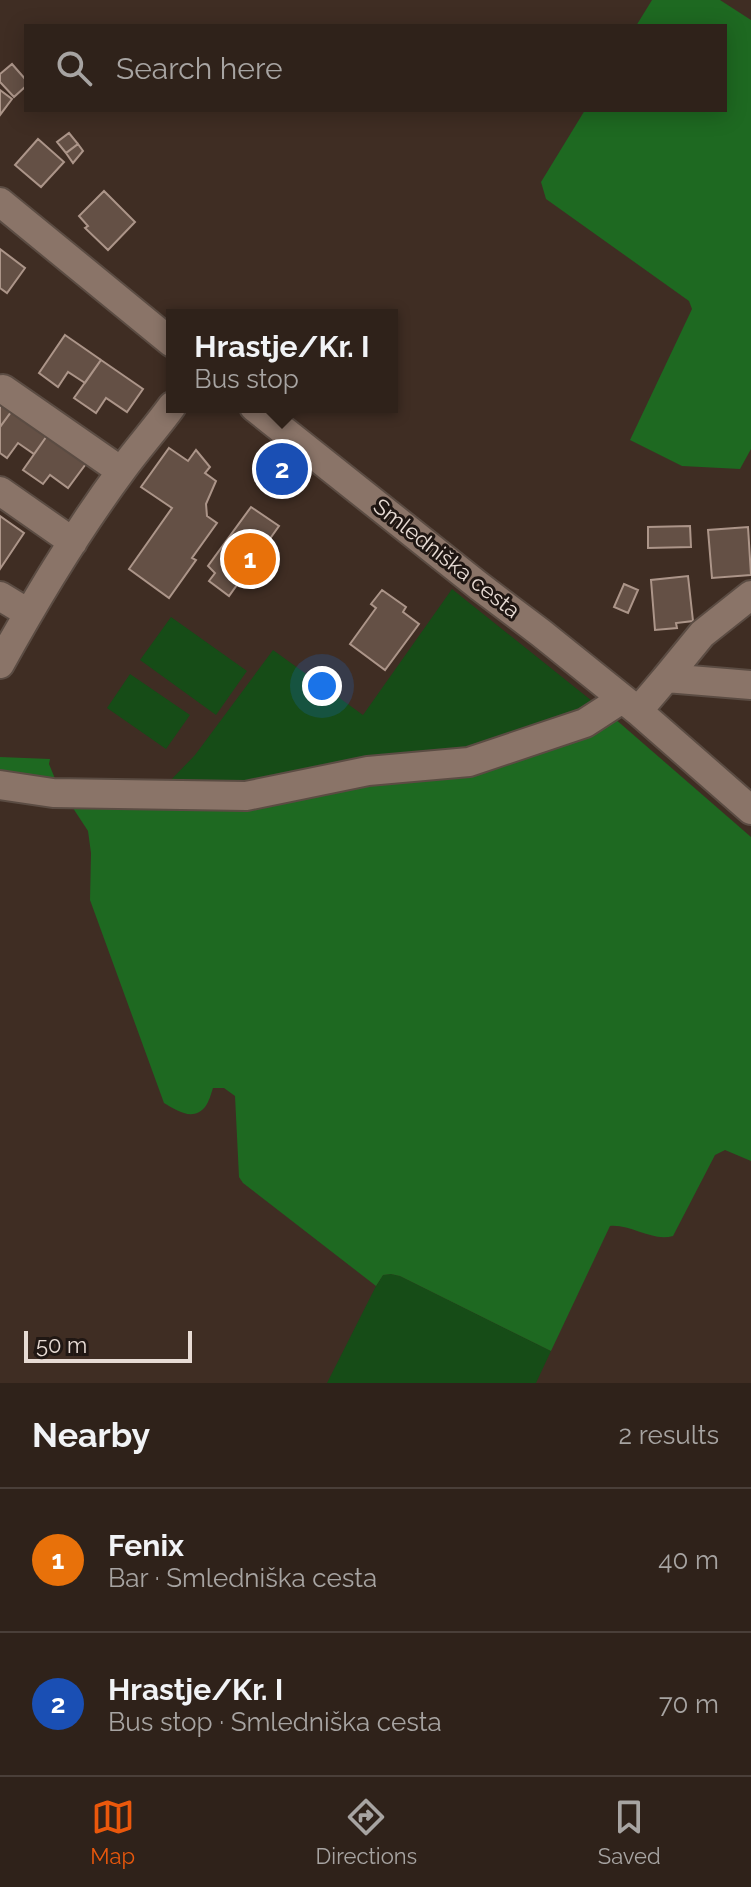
<!DOCTYPE html>
<html lang="en">
<head>
<meta charset="utf-8">
<style>
	:root { --surface:#2f221a; --page:#372a23; --text:#f1f3f6; --muted:#a7a4a2; --line:#4a3f39; --accent:#ea580c }
	body { margin:0; font-family:Raleway,sans-serif; background:var(--page); color:var(--text) }
	.scale { position:absolute; left:24px; bottom:20px; width:168px; box-sizing:border-box; padding-left:8px; border:4px solid #e7dbd4; border-top:0; font-size:22px; line-height:28px; white-space:nowrap; color:#e7dbd4; -webkit-text-stroke:6px #201713; paint-order:stroke }
	.you { position:absolute; left:322px; top:686px; width:28px; height:28px; margin:-20px; border:6px solid #fff; border-radius:50%; background:#1a73e8; box-shadow:0 0 0 12px #1a73e833 }
	.badge { display:grid; place-items:center; width:52px; height:52px; border-radius:50%; background:var(--accent); color:#fff; font-size:26px; font-weight:700 }
	.pin { position:absolute; translate:-50% -50%; border:4px solid #fff; box-shadow:0 2px 8px #0006 }
	.popup { position:absolute; left:166px; top:309px; width:232px; height:104px; box-sizing:border-box; display:grid; place-content:center; border-radius:0px; background:var(--surface); filter:drop-shadow(0 2px 6px #0005); font-size:26px; white-space:nowrap; color:var(--muted) }
	.popup b { font-size:30px; color:var(--text) }
	.popup::after { content:''; position:absolute; left:50%; top:100%; margin-left:-16px; border:16px solid transparent; border-top-color:var(--surface) }
	.list { margin:0; padding:0; list-style:none }
	h2 { display:flex; justify-content:space-between; align-items:center; height:104px; margin:0; padding:0 32px; font-size:34px }
	h2 small { font-size:26px; font-weight:400; color:var(--muted) }
	.list li { display:grid; grid-template-columns:52px 1fr auto; gap:24px; align-items:center; box-sizing:border-box; height:144px; padding:0 32px; border-top:2px solid var(--line) }
	.list b { display:block; font-size:30px; white-space:nowrap }
	.list p { margin:0; font-size:26px; white-space:nowrap; color:var(--muted) }
	.list em { font-size:26px; font-style:normal; color:var(--muted) }
	.icon { flex:none; width:44px; height:44px; fill:none; stroke:currentColor; stroke-width:2; stroke-linecap:round; stroke-linejoin:round }
	.map { position:relative; flex:none; width:751px; height:1383px; overflow:hidden }
	.search { position:absolute; background:var(--surface); box-shadow:0 4px 20px #0003; left:24px; right:24px; top:24px; height:88px; display:flex; align-items:center; gap:20px; box-sizing:border-box; padding:0 28px; border-radius:0px; color:var(--muted); font-size:30px }
	.sheet { height:392px; background:var(--surface) }
	nav { display:flex; justify-content:space-around; align-items:center; box-sizing:border-box; height:112px; border-top:2px solid var(--line); background:var(--surface); font-size:22px; color:var(--muted) }
	nav a { display:grid; justify-items:center; gap:4px }
	nav .on { color:var(--accent) }
	.map>svg:first-child { display:block }
	.green { fill:#164c17 }
	.forest { fill:#1e6921 }
	.building { fill:#645045; stroke:#ac9589; stroke-width:2 }
	.lines { fill:none; stroke-linecap:round; stroke-linejoin:round }
	.minor-casing { stroke:#5b4c43; stroke-width:32 }
	.minor { stroke:#8a7468; stroke-width:28 }
	.labels { text-anchor:middle; dominant-baseline:central; stroke-width:6; stroke-linejoin:round; paint-order:stroke }
	.street-label { font-size:22px; fill:#e7dbd4; stroke:#201713 }
</style>
</head>
<body>
<div class="map">
<svg width="751" height="1383" viewBox="0 0 751 1383">
	<rect width="100%" height="100%" fill="#3f2d23"/>
	<path class="green" d="M 452,589 L 597,705 L 545,734 L 284,783 L 165,786 L 195,755 L 273,650 L 363,715 Z
		M 171,617 L 247,671 L 216,715 L 140,660 Z
		M 130,674 L 190,715 L 166,749 L 107,708 Z
		M 391,1274 L 400,1276 L 551,1351 L 536,1383 L 327,1383 L 376,1286 L 383,1275 Z"/>
	<path class="forest" d="M 652,0 L 720,0 L 751,20 L 751,449 L 740,469 L 682,466 L 630,440 L 692,309 L 689,301 L 546,199 L 541,182 L 585,110 L 725,110 L 725,26 L 636,26 Z
		M 614,718 L 751,837 L 751,1161 L 725,1150 L 715,1155 L 673,1236 C 652,1242 631,1224 610,1226 L 551,1351 L 400,1276 L 391,1274 L 383,1275 L 376,1286 L 243,1183 L 239,1177 L 235,1096 L 224,1088 L 213,1088 C 211,1094 209,1102 205,1107 C 193,1122 176,1110 164,1103 L 90,900 L 91,853 L 88,831 L 69,802 L 202,803 Z
		M 0,757 L 50,759 L 49,764 L 58,786 L 0,796 Z"/>
	<path class="building" d="M 12,64 L 26,80 L 26,86 L 14,97 L 0,82 L 0,74 Z
		M 0,90 L 12,99 L 0,115 Z
		M 69,133 L 78,144 L 66,153 L 57,142 Z
		M 38,139 L 64,162 L 41,187 L 15,165 Z
		M 78,144 L 83,151 L 73,163 L 66,153 Z
		M 104,191 L 135,222 L 108,250 L 85,228 L 88,226 L 79,216 Z
		M 0,249 L 25,268 L 7,293 L 0,288 Z
		M 65,335 L 101,360 L 85,383 L 68,372 L 58,387 L 39,373 Z
		M 101,360 L 143,389 L 127,412 L 106,398 L 96,413 L 74,398 Z
		M 0,398 L 14,408 L 0,427 Z
		M 14,408 L 49,433 L 34,454 L 18,443 L 7,458 L 0,453 L 0,427 Z
		M 49,433 L 88,461 L 68,488 L 50,475 L 43,484 L 23,470 Z
		M 169,448 L 188,461 L 196,450 L 210,467 L 205,473 L 216,481 L 206,504 L 207,516 L 217,523 L 192,558 L 196,560 L 169,598 L 129,569 L 172,508 L 141,487 Z
		M 251,507 L 279,526 L 229,596 L 209,581 L 215,573 L 208,566 Z
		M 0,516 L 24,533 L 0,569 Z
		M 690,526 L 691,547 L 648,548 L 648,527 Z
		M 748,527 L 751,575 L 712,578 L 708,530 Z
		M 688,576 L 693,621 L 676,623 L 677,628 L 655,630 L 651,580 Z
		M 624,584 L 638,590 L 628,613 L 614,607 Z
		M 382,590 L 406,607 L 403,612 L 419,624 L 385,670 L 350,644 L 376,608 L 371,604 Z"/>
	<g class="lines">
		<g class="minor-casing">
			<path id="minor" d="M 0,202 L 172,343
				M 3,389 L 121,471
				M 254,407 L 479,586 L 541,633 L 638,711 L 751,810
				M 0,491 L 73,542
				M 0,596 L 28,613
				M 0,664 C 37,597 77,531 122,470 C 138,448 156,428 172,406
				M 666,678 L 702,634 L 751,595
				M 638,711 L 666,678 L 751,685
				M 0,785 L 53,793 L 246,796 L 368,771 L 469,762 L 585,723 L 622,699"/>
		</g>
		<use href="#minor" class="minor"/>
	</g>
	<g class="labels">
		<g class="street-label">
			<text transform="translate(447 558) rotate(38)">Smledniška cesta</text>
		</g>
	</g>
</svg>
<div class="scale">50 m</div>
<div class="you"></div>
<div class="pin badge" style="left:250px;top:559px;background:#e8710a">1</div>
<div class="pin badge" style="left:282px;top:469px;background:#1a4fb4">2</div>
<div class="popup"><b>Hrastje/Kr. I</b>Bus stop</div>
<div class="search"><svg class="icon" aria-label="search" viewBox="0 0 24 24"><circle cx="10" cy="10" r="6"/><path d="M15 15l6 6"/></svg>Search here</div>
</div>
<section class="sheet">
<h2>Nearby<small>2 results</small></h2>
<ul class="list">
<li><span class="badge" style="background:#e8710a">1</span><div><b>Fenix</b><p>Bar · Smledniška cesta</p></div><em>40 m</em></li>
<li><span class="badge" style="background:#1a4fb4">2</span><div><b>Hrastje/Kr. I</b><p>Bus stop · Smledniška cesta</p></div><em>70 m</em></li>
</ul>
</section>
<nav>
<a class="on"><svg class="icon" aria-label="map" viewBox="0 0 24 24"><path d="M3 6l6-2 6 2 6-2v14l-6 2-6-2-6 2zM9 4v14M15 6v14"/></svg>Map</a>
<a><svg class="icon" aria-label="directions" viewBox="0 0 24 24"><path d="M12 3l9 9-9 9-9-9zM9 14v-3h6M13 9l2 2-2 2"/></svg>Directions</a>
<a><svg class="icon" aria-label="saved" viewBox="0 0 24 24"><path d="M7 4h10v16l-5-4-5 4z"/></svg>Saved</a>
</nav>
</body>
</html>
